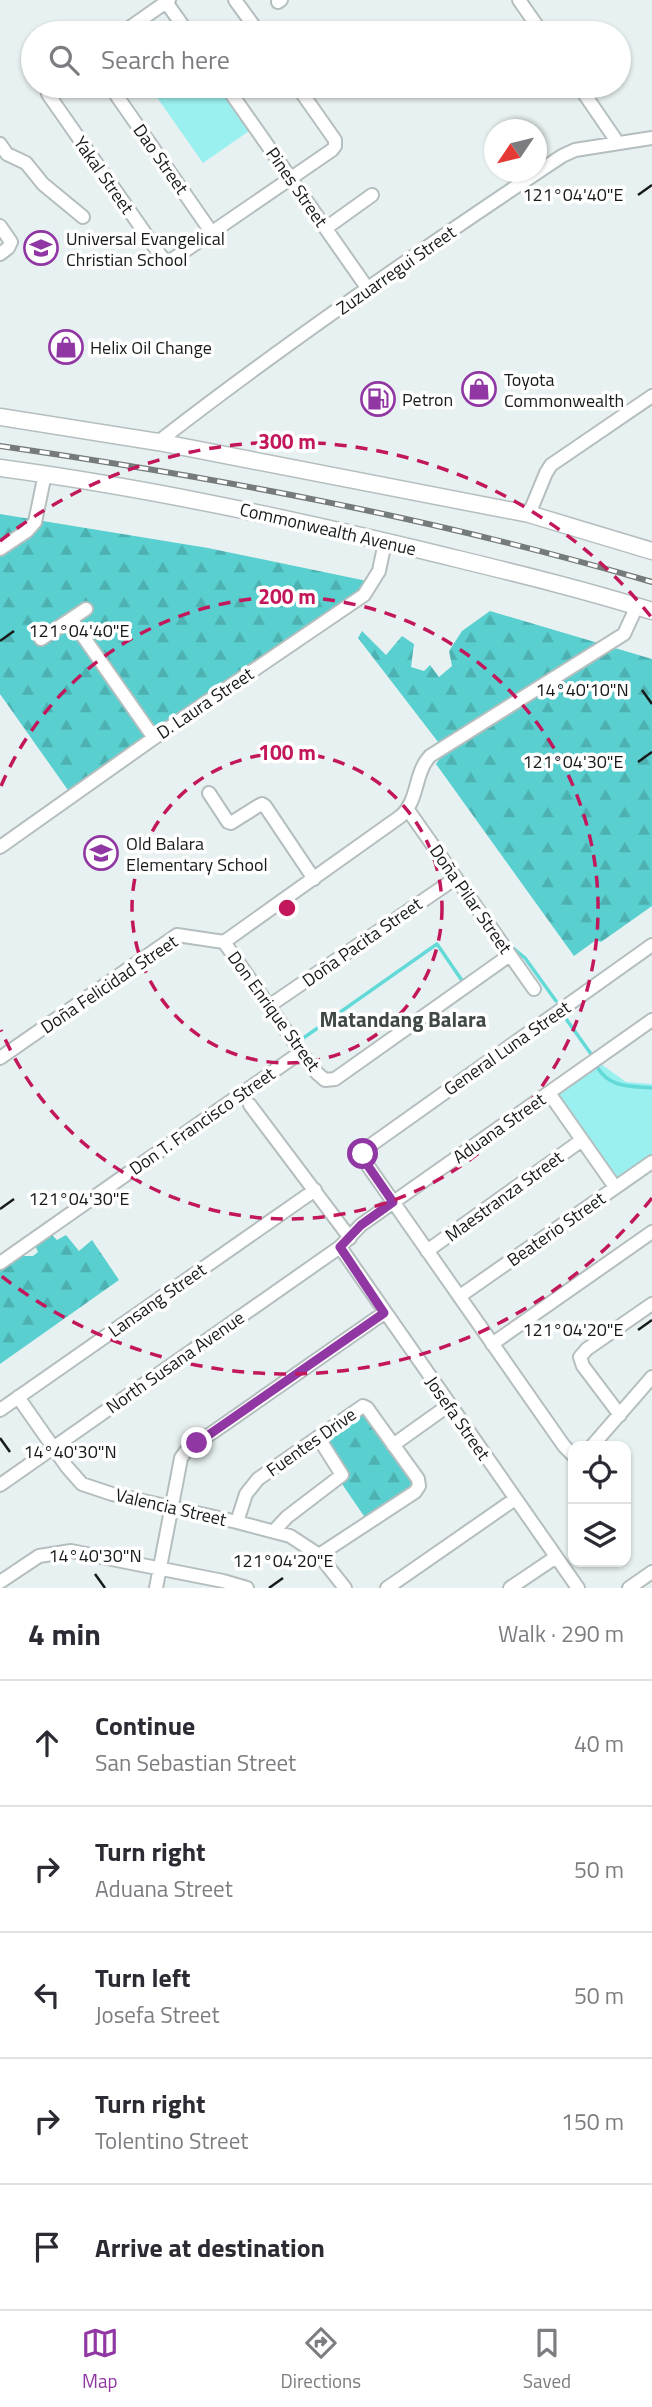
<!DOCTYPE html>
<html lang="en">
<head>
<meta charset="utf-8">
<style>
	:root { --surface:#fff; --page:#f7f7f7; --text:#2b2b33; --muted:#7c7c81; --line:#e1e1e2; --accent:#9037a3 }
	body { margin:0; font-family:"Titillium Web",sans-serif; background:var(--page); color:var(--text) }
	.controls { position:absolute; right:21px; bottom:21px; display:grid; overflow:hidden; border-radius:14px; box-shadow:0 2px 5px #0004 }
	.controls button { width:63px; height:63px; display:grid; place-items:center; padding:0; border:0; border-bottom:2px solid var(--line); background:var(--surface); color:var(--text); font:35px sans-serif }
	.compass { position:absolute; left:484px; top:119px; width:63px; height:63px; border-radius:50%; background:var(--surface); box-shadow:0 2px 5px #0004; rotate:235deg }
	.stop { position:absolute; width:21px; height:21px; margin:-16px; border:5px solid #9037a3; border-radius:50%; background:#fff }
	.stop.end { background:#9037a3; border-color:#fff; box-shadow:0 2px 7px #0008 }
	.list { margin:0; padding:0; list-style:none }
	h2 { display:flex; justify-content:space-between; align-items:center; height:91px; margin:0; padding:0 28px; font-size:30px }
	h2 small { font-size:23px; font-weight:400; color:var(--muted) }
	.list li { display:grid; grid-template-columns:46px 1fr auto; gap:21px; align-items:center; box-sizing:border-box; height:126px; padding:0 28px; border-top:2px solid var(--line) }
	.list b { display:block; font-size:26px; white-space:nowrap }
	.list p { margin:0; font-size:23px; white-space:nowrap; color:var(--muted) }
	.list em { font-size:23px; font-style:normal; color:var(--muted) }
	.icon { flex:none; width:38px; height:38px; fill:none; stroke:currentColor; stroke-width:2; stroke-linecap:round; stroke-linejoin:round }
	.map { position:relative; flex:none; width:652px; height:1588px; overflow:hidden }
	.search { position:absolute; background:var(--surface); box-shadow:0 2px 5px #0004; left:21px; right:21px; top:21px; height:77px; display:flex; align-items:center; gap:18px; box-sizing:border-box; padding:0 24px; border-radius:38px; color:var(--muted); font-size:26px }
	.sheet { height:721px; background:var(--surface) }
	nav { display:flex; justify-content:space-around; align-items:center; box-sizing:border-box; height:98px; border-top:2px solid var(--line); background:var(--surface); font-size:19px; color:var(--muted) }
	nav a { display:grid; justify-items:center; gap:4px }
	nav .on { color:var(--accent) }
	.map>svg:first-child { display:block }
	.forest { fill:url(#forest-firs) }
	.green { fill:#99f0ef }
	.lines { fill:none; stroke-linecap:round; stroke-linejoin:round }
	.stream { stroke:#63d9d8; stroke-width:3.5 }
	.minor-casing { stroke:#b5bebe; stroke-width:16 }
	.major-casing { stroke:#b5bebe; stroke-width:19 }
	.minor { stroke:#fff; stroke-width:12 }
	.major { stroke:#fff; stroke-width:16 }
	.rail-casing { stroke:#757a7a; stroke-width:6 }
	.rail { stroke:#fff; stroke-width:3.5; stroke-dasharray:10; stroke-linecap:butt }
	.route { stroke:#9037a3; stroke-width:9 }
	.ticks { fill:none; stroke:#181b1b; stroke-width:2.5 }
	.ring { fill:none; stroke:#c2185b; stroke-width:3.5; stroke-dasharray:12 9 }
	.labels { text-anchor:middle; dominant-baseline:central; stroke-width:7; stroke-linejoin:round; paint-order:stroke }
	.street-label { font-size:18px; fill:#181b1b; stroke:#fff }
	.poi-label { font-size:18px; fill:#181b1b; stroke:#fff; text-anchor:start }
	.quarter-label { font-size:21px; font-weight:bold; fill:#414948; stroke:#fff }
	.ticks-label { font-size:18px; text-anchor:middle; fill:#181b1b; stroke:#fff; stroke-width:7; stroke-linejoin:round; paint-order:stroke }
	.centre { fill:#c2185b; stroke:#fff; stroke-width:3.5 }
	.ring-label { font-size:21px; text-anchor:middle; font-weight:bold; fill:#c2185b; stroke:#fff; stroke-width:7; stroke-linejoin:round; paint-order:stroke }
</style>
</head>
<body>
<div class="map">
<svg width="652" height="1588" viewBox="0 0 652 1588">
	<defs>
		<pattern id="forest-firs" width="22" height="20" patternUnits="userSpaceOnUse" patternTransform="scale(1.75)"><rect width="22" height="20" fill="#59cfcf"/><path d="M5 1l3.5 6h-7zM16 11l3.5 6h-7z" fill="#4db1b1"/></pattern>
	</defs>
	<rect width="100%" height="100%" fill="#e8f1f1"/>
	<path class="forest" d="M 0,514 L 208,548 L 367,581 L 364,592 L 70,793 L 0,694 Z
		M 490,611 L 652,659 L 652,906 L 601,942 L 596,940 L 574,956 L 436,764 L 445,751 L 358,638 L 362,631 L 386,655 L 402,636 L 414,644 L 411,667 L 424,671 L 430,665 L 439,677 L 452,666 L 449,651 L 462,631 Z
		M 50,1233 L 57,1240 L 66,1235 L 79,1251 L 92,1240 L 119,1280 L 0,1364 L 0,1268 L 18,1256 L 33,1256 L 38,1252 L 35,1245 Z
		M 365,1413 L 415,1485 L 366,1519 L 340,1481 L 324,1441 Z"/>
	<path class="green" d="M 169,86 L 217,86 L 249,131 L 203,163 L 156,96 Z
		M 601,1064 L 626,1082 L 652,1084 L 652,1156 L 615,1182 L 553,1094 Z"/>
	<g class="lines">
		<path class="stream" d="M 513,948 L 525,958 L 556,1001
			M 564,1016 L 591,1054
			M 302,1039 L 437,944 L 463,982
			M 597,1067 C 610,1088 629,1086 652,1088"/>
		<g class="minor-casing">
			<path id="minor" d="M 235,0 L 259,33
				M 519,0 L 542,33
				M 166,2 L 188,33
				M 278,2 L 281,0
				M 122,33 L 169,0
				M 48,86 L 48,94 L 161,256 L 166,261 L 173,259 L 332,150 L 335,146 L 335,140 L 297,86
				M 110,86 L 212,233
				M 226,86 L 368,289
				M 579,86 L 618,143
				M 0,144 L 7,154 L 26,163 L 43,184 L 83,217
				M 0,226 L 11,242 L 8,248 L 0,254
				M 326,228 L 372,195
				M 158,442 C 288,341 425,247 562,156 L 575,150 L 652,138
				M 529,514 L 546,473 L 551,465 L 652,396
				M 0,549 L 27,531 L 35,522 L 45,474
				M 71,619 L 154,738
				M 41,639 L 86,609
				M 209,793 L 228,822 L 231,823 L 258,806 L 262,804 L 265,806 L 314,879
				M 408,810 L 534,989
				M 0,847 L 154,738 L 364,595 L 379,571 L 385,542
				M 224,942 L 401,816 C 419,800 414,773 430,756 L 624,634 L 637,606
				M 224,942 L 301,1052 L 317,1073 L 325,1080 L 335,1079 L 510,955
				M 269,1006 L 456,878
				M 0,1058 L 177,935 L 224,942
				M 549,1093 L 615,1187
				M 250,1105 L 350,1238
				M 340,1247 L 578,1588
				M 427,1251 L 582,1140
				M 0,1263 L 301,1052
				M 460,1296 L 652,1162
				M 492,1344 L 652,1232
				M 18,1397 L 67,1467 L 82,1484 L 112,1494 L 237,1522 L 290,1536 L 319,1555 L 345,1588
				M 0,1410 L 315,1190
				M 620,1415 L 583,1366 L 580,1357 L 587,1349 L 652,1304
				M 393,1445 L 449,1405
				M 592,1446 L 652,1377
				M 573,1455 L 564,1446 L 366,1163 L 363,1154 L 371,1145 L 652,945
				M 0,1485 L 340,1247 L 361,1225 L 652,1020
				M 237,1522 L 246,1494 L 258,1479 L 363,1406 L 367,1408 L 418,1479 L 419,1486 L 415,1492 L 319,1555
				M 274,1531 L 287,1517 L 342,1475 L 318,1437
				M 0,1582 L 39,1556 L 71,1551 L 223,1581 L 247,1588
				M 156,1588 L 178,1474 L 181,1458 L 186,1451 L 384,1313
				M 387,1588 L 515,1499
				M 510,1588 L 556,1557
				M 629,1588 L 652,1572"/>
		</g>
		<g class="major-casing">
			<path id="major" d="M 0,417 L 158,442 L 529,514 L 652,551
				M 0,468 C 142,487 282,517 421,550 C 498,569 576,587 652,611"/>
		</g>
		<use href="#minor" class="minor"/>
		<use href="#major" class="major"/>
		<g class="rail-casing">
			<path id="rail" d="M 0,446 C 221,478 437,519 652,582"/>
		</g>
		<use href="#rail" class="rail"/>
	</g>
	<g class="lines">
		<path class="route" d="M 197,1443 L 384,1313 L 340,1247 L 361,1225 L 393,1202 L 366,1163 L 363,1154"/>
	</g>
	<path class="ticks" d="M 638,195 L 652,185M 0,641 L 14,631M 642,690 L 652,704M 638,762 L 652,752M 0,1209 L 14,1199M 638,1330 L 652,1320M 0,1438 L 10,1452M 95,1574 L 105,1588M 269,1588 L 283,1578"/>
	<g class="ring">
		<circle cx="287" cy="908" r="155"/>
		<path d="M1 786A311 311 0 1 1 1 1030"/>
		<path d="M652 1198A466 466 0 0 1 0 1275M0 541A466 466 0 0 1 652 618"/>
	</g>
	<defs>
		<g id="school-ring" transform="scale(1.75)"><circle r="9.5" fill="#fff" stroke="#9037a3" stroke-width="1.5"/><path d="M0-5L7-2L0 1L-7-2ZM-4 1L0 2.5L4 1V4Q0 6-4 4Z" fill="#9037a3"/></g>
		<g id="shop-ring" transform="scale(1.75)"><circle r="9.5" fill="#fff" stroke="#9037a3" stroke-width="1.5"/><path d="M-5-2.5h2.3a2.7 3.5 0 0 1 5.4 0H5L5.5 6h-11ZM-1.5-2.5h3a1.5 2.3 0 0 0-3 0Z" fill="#9037a3"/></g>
		<g id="fuel-ring" transform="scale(1.75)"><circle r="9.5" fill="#fff" stroke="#9037a3" stroke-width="1.5"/><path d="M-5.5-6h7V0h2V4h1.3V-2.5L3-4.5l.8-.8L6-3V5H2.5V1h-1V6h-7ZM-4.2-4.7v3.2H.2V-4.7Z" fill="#9037a3"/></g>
	</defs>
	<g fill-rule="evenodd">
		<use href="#school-ring" x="41" y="248"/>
		<use href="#shop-ring" x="66" y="347"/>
		<use href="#shop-ring" x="479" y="389"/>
		<use href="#fuel-ring" x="378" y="399"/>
		<use href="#school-ring" x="101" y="853"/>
	</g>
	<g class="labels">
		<g class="street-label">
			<text transform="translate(161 159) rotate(55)">Dao Street</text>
			<text transform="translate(104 175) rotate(55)">Yakal Street</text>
			<text transform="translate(297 187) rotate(55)">Pines Street</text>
			<text transform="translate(396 270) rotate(-35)">Zuzuarregui Street</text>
			<text transform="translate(328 529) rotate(13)">Commonwealth Avenue</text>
			<text transform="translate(205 703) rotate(-34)">D. Laura Street</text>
			<text transform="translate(471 899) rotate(55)">Doña Pilar Street</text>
			<text transform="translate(362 942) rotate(-35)">Doña Pacita Street</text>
			<text transform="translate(109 984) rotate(-34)">Doña Felicidad Street</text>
			<text transform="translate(274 1011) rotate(54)">Don Enrique Street</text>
			<text transform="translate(507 1048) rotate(-35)">General Luna Street</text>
			<text transform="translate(202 1121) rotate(-35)">Don T. Francisco Street</text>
			<text transform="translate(499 1128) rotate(-35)">Aduana Street</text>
			<text transform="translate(504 1196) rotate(-36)">Maestranza Street</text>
			<text transform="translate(556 1229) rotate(-35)">Beaterio Street</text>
			<text transform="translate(157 1300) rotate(-35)">Lansang Street</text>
			<text transform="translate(175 1362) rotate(-35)">North Susana Avenue</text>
			<text transform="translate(458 1418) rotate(55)">Josefa Street</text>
			<text transform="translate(311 1442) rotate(-35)">Fuentes Drive</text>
			<text transform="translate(171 1507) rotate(13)">Valencia Street</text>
		</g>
		<g class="poi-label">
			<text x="66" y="238">Universal Evangelical<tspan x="66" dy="21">Christian School</tspan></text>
			<text x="90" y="347">Helix Oil Change</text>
			<text x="504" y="379">Toyota<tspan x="504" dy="21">Commonwealth</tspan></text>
			<text x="402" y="399">Petron</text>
			<text x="126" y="843">Old Balara<tspan x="126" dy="21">Elementary School</tspan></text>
		</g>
		<g class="quarter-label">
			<text x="403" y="1019">Matandang Balara</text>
		</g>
	</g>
	<g class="ticks-label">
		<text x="573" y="201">121°04'40"E</text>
		<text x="79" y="637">121°04'40"E</text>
		<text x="582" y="696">14°40'10"N</text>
		<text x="573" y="768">121°04'30"E</text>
		<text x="79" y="1205">121°04'30"E</text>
		<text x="573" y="1336">121°04'20"E</text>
		<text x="70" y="1458">14°40'30"N</text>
		<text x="95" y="1562">14°40'30"N</text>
		<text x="283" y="1567">121°04'20"E</text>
	</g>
	<circle cx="287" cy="908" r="10" class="centre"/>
	<g class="ring-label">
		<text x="287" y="449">300 m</text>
		<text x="287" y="604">200 m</text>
		<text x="287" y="760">100 m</text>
	</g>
</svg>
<div class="controls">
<button><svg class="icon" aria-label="locate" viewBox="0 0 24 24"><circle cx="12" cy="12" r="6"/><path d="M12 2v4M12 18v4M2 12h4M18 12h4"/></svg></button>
<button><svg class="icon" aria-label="layers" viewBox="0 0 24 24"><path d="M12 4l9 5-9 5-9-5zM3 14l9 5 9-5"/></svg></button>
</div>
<svg class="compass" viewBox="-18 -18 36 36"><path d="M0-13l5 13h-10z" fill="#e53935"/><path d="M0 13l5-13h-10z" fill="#7c7c81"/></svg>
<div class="stop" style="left:363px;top:1154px"></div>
<div class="stop end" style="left:197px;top:1443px"></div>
<div class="search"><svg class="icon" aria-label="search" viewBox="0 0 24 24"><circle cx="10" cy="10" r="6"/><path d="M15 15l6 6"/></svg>Search here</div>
</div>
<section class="sheet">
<h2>4 min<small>Walk · 290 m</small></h2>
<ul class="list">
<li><svg class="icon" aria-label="ahead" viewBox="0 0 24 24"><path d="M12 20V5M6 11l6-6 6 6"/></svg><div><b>Continue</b><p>San Sebastian Street</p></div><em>40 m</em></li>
<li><svg class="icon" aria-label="right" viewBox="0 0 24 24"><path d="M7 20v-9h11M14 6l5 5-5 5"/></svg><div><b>Turn right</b><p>Aduana Street</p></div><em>50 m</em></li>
<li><svg class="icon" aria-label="left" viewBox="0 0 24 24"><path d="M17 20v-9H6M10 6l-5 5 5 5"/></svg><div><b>Turn left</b><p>Josefa Street</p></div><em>50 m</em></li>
<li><svg class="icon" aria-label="right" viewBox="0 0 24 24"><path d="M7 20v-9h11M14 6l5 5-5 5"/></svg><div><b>Turn right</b><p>Tolentino Street</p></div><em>150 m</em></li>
<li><svg class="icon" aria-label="arrive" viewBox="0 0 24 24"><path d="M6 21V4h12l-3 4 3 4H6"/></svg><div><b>Arrive at destination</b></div></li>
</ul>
</section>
<nav>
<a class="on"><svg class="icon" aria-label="map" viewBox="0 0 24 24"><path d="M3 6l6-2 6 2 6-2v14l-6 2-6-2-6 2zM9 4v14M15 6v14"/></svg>Map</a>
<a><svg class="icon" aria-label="directions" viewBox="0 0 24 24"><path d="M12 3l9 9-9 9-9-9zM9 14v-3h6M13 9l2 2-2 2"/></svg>Directions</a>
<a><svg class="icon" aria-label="saved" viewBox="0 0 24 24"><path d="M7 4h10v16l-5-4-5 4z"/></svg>Saved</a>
</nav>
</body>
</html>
